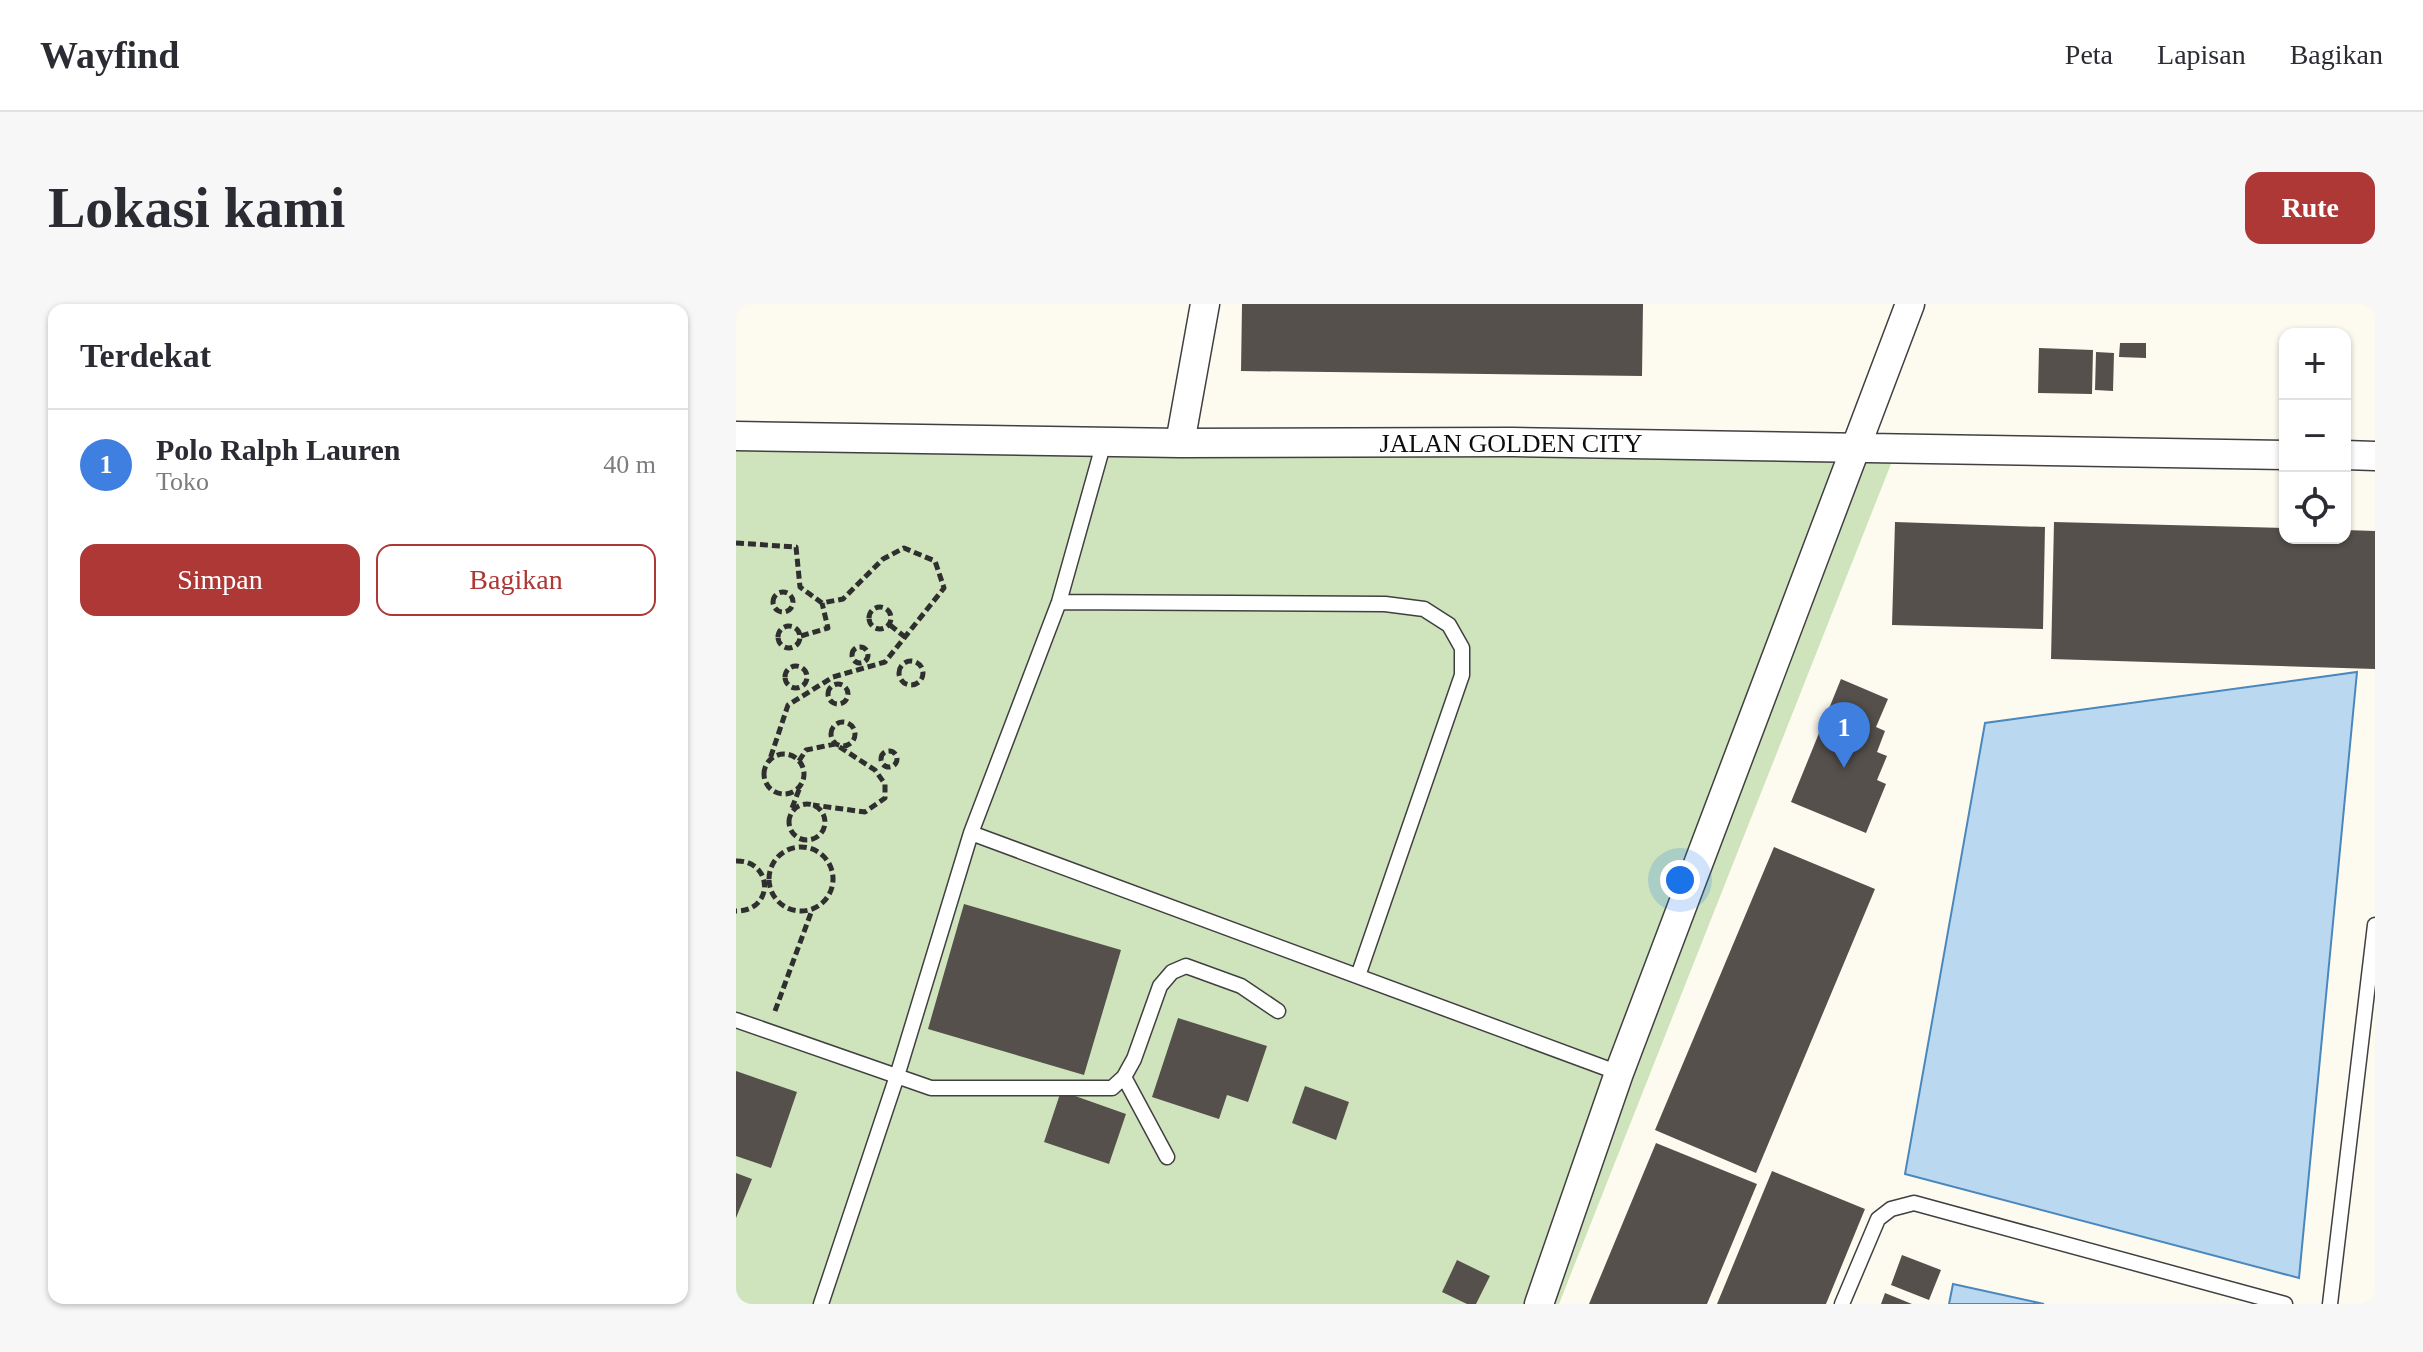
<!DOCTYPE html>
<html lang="id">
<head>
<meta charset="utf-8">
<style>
	:root { --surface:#fff; --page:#f7f7f7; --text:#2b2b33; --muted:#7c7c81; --line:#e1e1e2; --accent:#ad3836 }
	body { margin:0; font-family:"Times New Roman",serif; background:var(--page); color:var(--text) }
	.controls { position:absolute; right:24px; top:24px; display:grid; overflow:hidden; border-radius:16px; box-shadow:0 2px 6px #0004 }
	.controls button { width:72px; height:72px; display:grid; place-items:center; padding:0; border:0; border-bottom:2px solid var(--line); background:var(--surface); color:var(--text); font:40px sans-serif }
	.you { position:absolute; left:944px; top:576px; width:28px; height:28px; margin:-20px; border:6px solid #fff; border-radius:50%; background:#1a73e8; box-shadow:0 0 0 12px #1a73e833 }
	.badge { display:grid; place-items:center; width:52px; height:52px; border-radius:50%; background:var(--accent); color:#fff; font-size:26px; font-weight:700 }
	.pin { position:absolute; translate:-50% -66px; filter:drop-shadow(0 2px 4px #0008) }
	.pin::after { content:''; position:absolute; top:42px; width:28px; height:24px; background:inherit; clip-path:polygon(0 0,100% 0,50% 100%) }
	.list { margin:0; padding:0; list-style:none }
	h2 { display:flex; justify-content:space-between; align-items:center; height:104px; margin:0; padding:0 32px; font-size:34px }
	h2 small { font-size:26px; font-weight:400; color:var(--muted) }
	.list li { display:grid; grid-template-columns:52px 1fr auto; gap:24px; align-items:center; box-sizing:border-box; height:112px; padding:0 32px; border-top:2px solid var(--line) }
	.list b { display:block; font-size:30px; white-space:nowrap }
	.list p { margin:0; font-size:26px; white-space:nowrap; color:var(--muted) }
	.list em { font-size:26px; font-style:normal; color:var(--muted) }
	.actions { display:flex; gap:16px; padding:24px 32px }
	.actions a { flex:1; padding:18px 0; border:2px solid var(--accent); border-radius:16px; text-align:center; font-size:28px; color:var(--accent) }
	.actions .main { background:var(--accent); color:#fff }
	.icon { flex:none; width:44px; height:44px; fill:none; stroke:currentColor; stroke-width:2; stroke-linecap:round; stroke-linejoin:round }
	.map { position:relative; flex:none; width:1639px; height:1000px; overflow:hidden; border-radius:16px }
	header { display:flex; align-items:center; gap:48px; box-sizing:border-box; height:112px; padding:0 40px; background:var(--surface); border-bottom:2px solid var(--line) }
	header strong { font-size:38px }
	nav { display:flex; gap:44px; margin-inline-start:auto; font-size:28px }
	.intro { display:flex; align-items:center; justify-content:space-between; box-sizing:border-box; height:192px; padding:0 48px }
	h1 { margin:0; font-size:56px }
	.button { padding:20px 36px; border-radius:16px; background:var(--accent); color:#fff; font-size:28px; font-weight:700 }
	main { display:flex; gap:48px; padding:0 48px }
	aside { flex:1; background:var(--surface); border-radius:16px; box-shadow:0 2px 6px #0004 }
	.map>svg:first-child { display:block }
	.green { fill:#cfe4bd }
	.water { fill:#bad8ef; stroke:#4a87bd; stroke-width:2 }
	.building { fill:#55504b }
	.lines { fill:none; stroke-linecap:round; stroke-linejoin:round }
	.lane-casing { stroke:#404040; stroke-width:17 }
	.street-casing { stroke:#404040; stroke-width:31 }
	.path { stroke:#2f2f2f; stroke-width:5; stroke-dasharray:8 4; stroke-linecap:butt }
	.lane { stroke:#fff; stroke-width:14 }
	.street { stroke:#fff; stroke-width:28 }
	.labels { text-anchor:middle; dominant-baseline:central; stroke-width:8; stroke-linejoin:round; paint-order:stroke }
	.street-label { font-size:26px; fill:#0d0d0d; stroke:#fff }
</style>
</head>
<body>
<header>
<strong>Wayfind</strong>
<nav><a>Peta</a><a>Lapisan</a><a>Bagikan</a></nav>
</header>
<div class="intro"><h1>Lokasi kami</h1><a class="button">Rute</a></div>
<main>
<aside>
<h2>Terdekat<small></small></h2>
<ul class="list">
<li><span class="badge" style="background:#3f7fe0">1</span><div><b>Polo Ralph Lauren</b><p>Toko</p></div><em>40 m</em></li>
</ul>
<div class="actions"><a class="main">Simpan</a><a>Bagikan</a></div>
</aside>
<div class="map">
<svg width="1639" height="1000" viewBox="0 0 1639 1000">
	<rect width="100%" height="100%" fill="#fdfbf0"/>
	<path class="green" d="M 0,139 L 1157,155 L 823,1000 L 0,1000 Z"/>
	<path class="water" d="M 1621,368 L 1563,974 L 1169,870 L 1249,419 Z
		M 1217,980 L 1308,1000 L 1213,1000 Z"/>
	<path class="building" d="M 506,0 L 907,0 L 906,72 L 505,67 Z
		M 1384,39 L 1410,39 L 1410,54 L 1383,53 Z
		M 1303,44 L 1357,46 L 1356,90 L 1302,89 Z
		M 1360,48 L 1378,49 L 1377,87 L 1359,86 Z
		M 1159,218 L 1309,223 L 1307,325 L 1156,321 Z
		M 1318,218 L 1549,224 L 1549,234 L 1609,234 L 1609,226 L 1639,227 L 1639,365 L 1315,355 Z
		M 1105,375 L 1152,395 L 1140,423 L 1149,427 L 1141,448 L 1151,452 L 1141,476 L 1150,480 L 1130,529 L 1055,498 Z
		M 1038,543 L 1139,585 L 1020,869 L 919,826 Z
		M 228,600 L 385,646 L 348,771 L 192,725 Z
		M 442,714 L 531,742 L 512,798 L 491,791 L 483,815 L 416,793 Z
		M 0,767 L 61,788 L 35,864 L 0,852 Z
		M 569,782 L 613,798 L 600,836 L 556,819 Z
		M 325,787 L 390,810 L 373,860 L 308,838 Z
		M 920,839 L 1021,880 L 971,1000 L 853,1000 Z
		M 1036,867 L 1129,905 L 1090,1000 L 981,1000 Z
		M 0,869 L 16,875 L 0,914 Z
		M 1166,951 L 1205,966 L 1193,996 L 1155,981 Z
		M 721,956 L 754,972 L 740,1000 L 731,1000 L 706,988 Z
		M 1149,989 L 1176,1000 L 1145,1000 Z"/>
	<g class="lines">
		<g class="lane-casing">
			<path id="lane" d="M 323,298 L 649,300 L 688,305 L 713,321 L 726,344 L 726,371 L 622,672
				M 235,529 L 883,769
				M 0,716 L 195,784 L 376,784 L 388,773 L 398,755 L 424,682 L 436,668 L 450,662 L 505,682 L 542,707
				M 388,773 L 431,853
				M 85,1000 L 161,772 L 235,529 L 323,298 L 368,138
				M 1106,1000 L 1142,915 L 1155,905 L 1178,899 L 1549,1000
				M 1594,1000 L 1639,621"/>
		</g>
		<g class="street-casing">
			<path id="street" d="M 0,132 L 444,139 L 776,138 L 1549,151
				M 444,139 L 469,0
				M 1609,151 L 1639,152
				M 803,1000 L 883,769 L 1174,0"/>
		</g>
		<path class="path" d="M 0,239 L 60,243 L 64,283 L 86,299 L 107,295 L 147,255 L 168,244 L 199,257 L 208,284 L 149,358 L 97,373 L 52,401 L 34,455
			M37 298a10 10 0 1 1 20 0a10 10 0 1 1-20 0Z
			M133 314a11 11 0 1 1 22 0a11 11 0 1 1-22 0Z
			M 154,321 L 169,333
			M42 333a11 11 0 1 1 22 0a11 11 0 1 1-22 0Z
			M 65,332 L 92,324 L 86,299
			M116 351a8 8 0 1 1 16 0a8 8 0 1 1-16 0Z
			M163 369a12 12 0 1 1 24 0a12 12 0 1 1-24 0Z
			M49 373a11 11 0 1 1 22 0a11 11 0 1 1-22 0Z
			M92 390a10 10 0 1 1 20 0a10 10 0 1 1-20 0Z
			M95 430a12 12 0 1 1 24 0a12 12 0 1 1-24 0Z
			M145 455a8 8 0 1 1 16 0a8 8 0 1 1-16 0Z
			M28 470a20 20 0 1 1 40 0a20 20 0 1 1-40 0Z
			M 63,457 L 70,446 L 99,440 L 139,466 L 149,480 L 149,494 L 129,508 L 77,501
			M53 518a18 18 0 1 1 36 0a18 18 0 1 1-36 0Z
			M 56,504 L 64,483
			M33 575a32 32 0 1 1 64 0a32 32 0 1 1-64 0Z
			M 0,557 C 37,556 39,607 0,607
			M 39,707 L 76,606"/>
		<use href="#lane" class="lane"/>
		<use href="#street" class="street"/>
	</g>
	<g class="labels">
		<g class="street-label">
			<text x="775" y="139">JALAN GOLDEN CITY</text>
		</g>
	</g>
</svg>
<div class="controls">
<button>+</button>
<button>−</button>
<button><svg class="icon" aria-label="locate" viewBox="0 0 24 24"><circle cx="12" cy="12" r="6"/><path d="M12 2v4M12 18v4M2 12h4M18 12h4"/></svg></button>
</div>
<div class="you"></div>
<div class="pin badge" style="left:1108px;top:464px;background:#3f7fe0">1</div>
</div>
</main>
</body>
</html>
